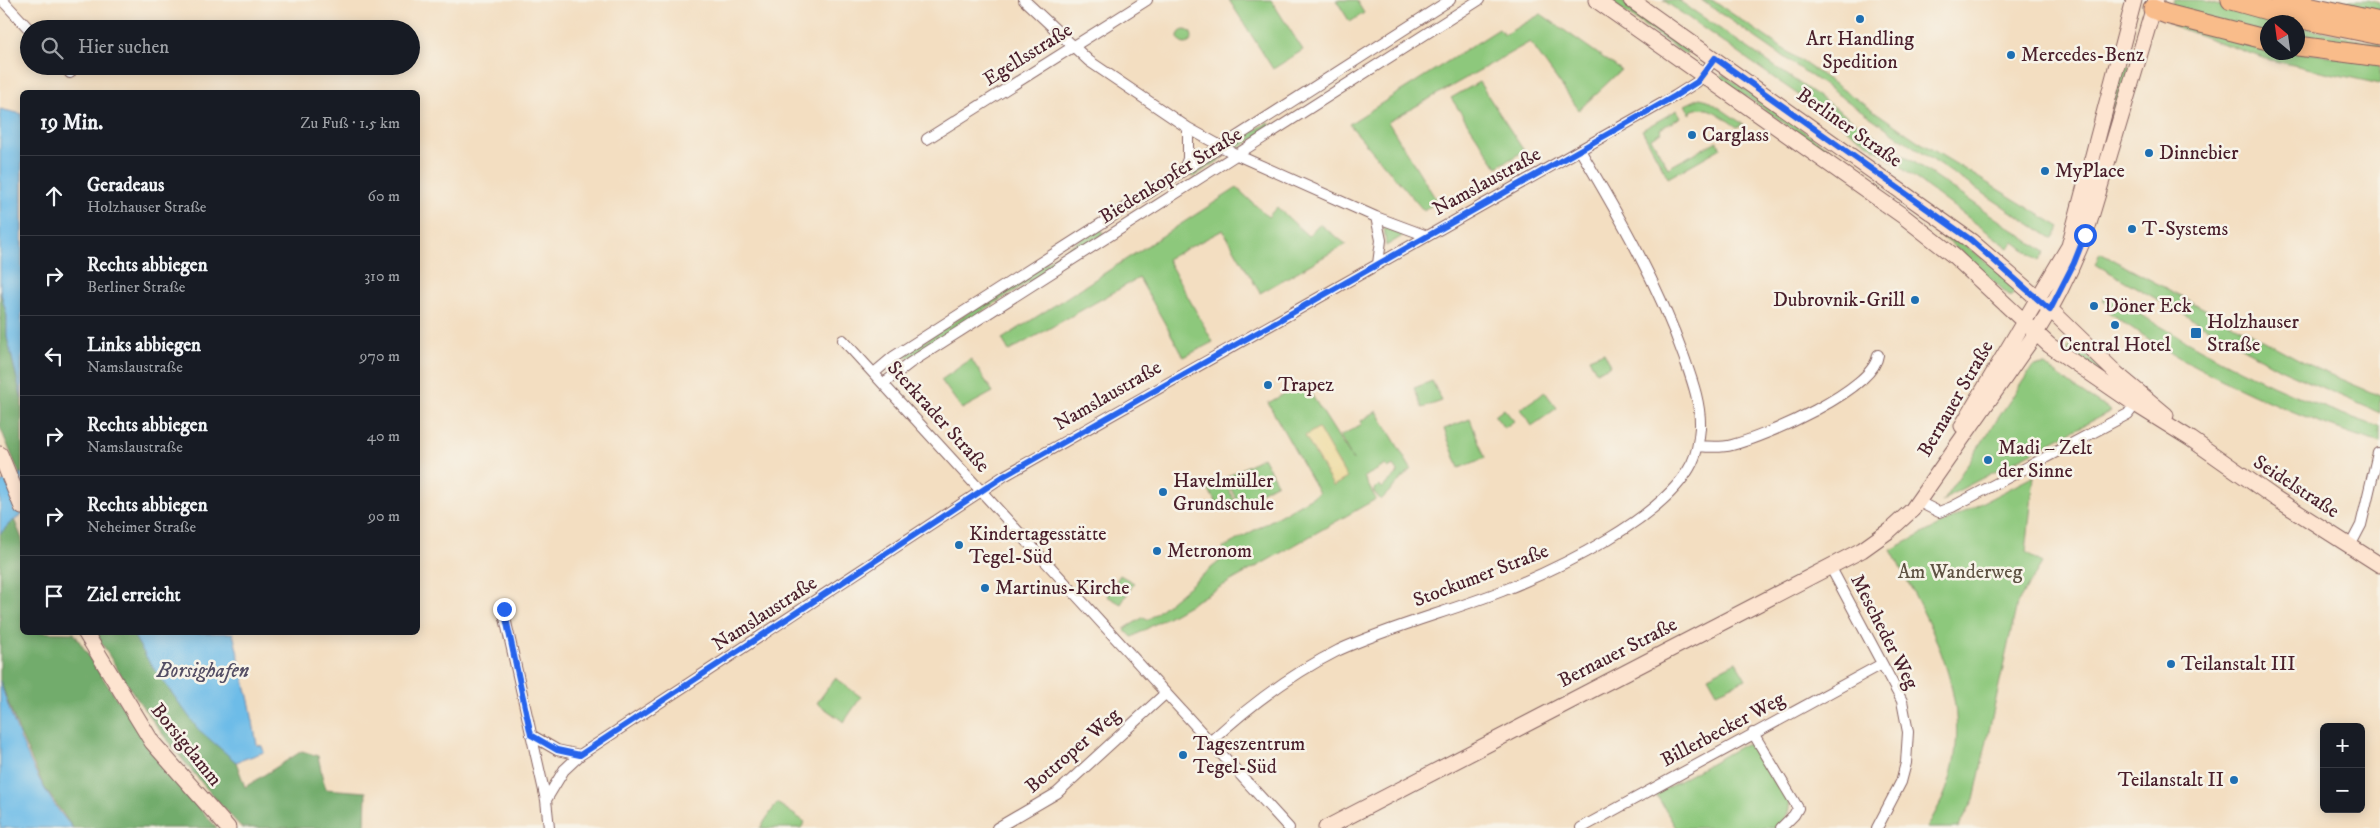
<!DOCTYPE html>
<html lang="de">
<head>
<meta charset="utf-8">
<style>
	:root { --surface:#171b24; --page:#20242c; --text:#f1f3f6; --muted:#9ea1a6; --line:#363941 }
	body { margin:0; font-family:"IM FELL DW Pica",serif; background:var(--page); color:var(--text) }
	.controls { position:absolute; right:15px; bottom:15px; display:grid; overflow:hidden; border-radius:8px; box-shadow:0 2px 12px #0003 }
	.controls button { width:45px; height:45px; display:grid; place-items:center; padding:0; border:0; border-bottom:1px solid var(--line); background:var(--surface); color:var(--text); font:25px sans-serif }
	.compass { position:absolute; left:2260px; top:15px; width:45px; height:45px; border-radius:50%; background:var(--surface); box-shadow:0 2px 12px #0003; rotate:331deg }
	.stop { position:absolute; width:15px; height:15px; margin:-11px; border:4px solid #2563eb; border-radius:50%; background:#fff }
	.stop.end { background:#2563eb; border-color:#fff; box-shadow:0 1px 5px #0008 }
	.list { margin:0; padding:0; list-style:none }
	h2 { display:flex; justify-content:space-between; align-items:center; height:65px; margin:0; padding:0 20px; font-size:21px }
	h2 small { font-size:16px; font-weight:400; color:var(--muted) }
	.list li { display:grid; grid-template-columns:32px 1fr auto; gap:15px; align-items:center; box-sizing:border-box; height:80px; padding:0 20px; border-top:1px solid var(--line) }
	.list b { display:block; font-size:19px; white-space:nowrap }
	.list p { margin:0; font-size:16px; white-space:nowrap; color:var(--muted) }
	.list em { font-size:16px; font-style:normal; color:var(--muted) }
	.icon { flex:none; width:28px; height:28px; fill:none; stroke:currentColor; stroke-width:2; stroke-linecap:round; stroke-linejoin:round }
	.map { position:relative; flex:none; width:2380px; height:828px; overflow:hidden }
	.search { position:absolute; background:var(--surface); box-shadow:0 2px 12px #0003; left:20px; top:20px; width:400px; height:55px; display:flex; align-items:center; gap:12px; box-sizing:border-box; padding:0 18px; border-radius:28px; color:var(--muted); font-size:19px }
	.panel { position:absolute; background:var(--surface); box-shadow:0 2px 12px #0003; left:20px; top:90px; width:400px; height:545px; border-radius:8px }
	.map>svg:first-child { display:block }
	.green { fill:#8dc87c; stroke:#6c7454 }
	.forest { fill:#72ac6c; stroke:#5e664c }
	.sand { fill:#eeda9e; stroke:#9c7c64 }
	.water { fill:#6dbce8; stroke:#5c6e8a }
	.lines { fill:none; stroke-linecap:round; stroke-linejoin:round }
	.street-casing { stroke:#856260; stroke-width:12 }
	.secondary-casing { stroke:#856260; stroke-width:17 }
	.highway-casing { stroke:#856260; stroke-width:21 }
	.street { stroke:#fff; stroke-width:10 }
	.secondary { stroke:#fde4d0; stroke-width:15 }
	.highway { stroke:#f9bc8a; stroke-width:19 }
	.route { stroke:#2563eb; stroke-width:6 }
	.poi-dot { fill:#1f6fb2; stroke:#f7f3e8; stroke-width:2 }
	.labels { text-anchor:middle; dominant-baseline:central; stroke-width:5; stroke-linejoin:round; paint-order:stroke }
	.poi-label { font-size:20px; fill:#4a1f2b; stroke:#f7f3e8; text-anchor:start }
	.street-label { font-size:20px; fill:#4a1f2b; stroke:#f7f3e8 }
	.park-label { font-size:20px; fill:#5e5243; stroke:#f7f3e8 }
	.water-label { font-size:21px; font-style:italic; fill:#544e64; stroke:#f7f3e8 }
</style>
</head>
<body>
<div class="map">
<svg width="2380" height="828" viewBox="0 0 2380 828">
	<rect width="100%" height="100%" fill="#f7f3e8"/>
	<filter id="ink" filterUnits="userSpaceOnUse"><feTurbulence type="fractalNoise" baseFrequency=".02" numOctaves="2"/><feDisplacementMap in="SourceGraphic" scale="10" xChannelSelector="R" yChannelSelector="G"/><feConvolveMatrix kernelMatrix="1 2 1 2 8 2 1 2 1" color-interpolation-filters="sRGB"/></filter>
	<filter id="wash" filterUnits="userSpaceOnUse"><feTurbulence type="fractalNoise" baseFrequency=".0096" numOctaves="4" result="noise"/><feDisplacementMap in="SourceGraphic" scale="20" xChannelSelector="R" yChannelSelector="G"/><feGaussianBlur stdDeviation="1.12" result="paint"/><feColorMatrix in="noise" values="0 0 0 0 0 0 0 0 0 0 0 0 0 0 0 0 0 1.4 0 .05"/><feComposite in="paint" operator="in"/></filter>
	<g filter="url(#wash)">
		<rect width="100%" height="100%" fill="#f3dec1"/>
		<path class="green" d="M 1229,0 L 1271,0 L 1303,50 L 1273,69 Z
			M 1336,0 L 1356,0 L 1364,13 L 1350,22 Z
			M 1608,0 L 1620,0 L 1690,49 L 1686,55 Z
			M 1663,0 L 1678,0 L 2045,252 L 2039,261 L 2014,242 L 2009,248 L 1884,155 Z
			M 1701,0 L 1712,0 L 1918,141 L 2060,227 L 2053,239 L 1937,163 Z
			M 2174,0 L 2202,0 L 2282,22 L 2268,22 L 2267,34 L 2171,10 Z
			M 2320,0 L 2368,0 L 2380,3 L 2380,12 Z
			M 1541,14 L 1621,70 L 1579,110 L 1530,42 L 1388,122 L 1437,201 L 1424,211 L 1349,124 L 1499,29 L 1504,35 Z
			M 2175,24 L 2267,47 L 2268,52 L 2298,52 L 2380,62 L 2380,84 L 2266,59 L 2171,25 Z
			M 2298,26 L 2380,44 L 2380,50 L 2298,40 Z
			M1178 37a7 7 0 1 1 14 0a7 7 0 1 1-14 0Z
			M 2123,64 L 2130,66 L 2085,217 Z
			M 1723,74 L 1882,186 L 1877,189 L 1720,78 Z
			M 1479,82 L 1524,151 L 1497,167 L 1451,98 Z
			M 1700,98 L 1708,100 L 1743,124 L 1737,127 C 1723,118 1708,102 1691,111 L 1691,115 L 1685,105 Z
			M 1677,110 L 1681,117 L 1660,129 L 1661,132 L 1651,138 L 1668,168 L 1717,141 L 1721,148 L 1668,178 L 1642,130 Z
			M 1269,122 L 1271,128 L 1240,147 L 1236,145 L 1236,141 Z
			M 1221,152 L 1223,158 L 1193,177 L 1190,175 L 1190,171 Z
			M 1237,188 L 1268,217 L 1277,207 L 1308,236 L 1319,224 L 1346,244 L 1260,293 L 1223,230 L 1167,259 L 1213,342 L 1184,357 L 1139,278 L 1009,351 L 1002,339 Z
			M 1915,208 L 1981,257 L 2017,288 L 2011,297 L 1958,249 L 1912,213 Z
			M 1100,227 L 1104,234 L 909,358 L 906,356 L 905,354 Z
			M 1384,227 L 1404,235 L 1386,246 Z
			M 2100,253 L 2317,369 L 2380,396 L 2380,413 L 2280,369 L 2095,264 Z
			M 2107,294 C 2194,348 2282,396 2380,427 L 2380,443 C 2312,422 2243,392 2180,358 C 2155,344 2131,327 2106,311 L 2110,305 L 2103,301 Z
			M 2073,343 L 2103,371 L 2104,374 L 2067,350 Z
			M 1604,352 L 1611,365 L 1596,372 L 1589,358 Z
			M 971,359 L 993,392 L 962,409 L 941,380 Z
			M 2045,365 L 2075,388 L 2111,411 L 1950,495 L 1942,502 L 2033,366 Z
			M 1432,381 L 1442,401 L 1422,408 L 1414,388 Z
			M 1304,383 L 1353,460 L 1340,436 L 1362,424 L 1361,421 L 1377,411 L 1411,469 L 1381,500 L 1373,491 L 1379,485 L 1382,488 L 1398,473 L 1393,466 L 1388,469 L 1386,465 L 1364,477 L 1376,499 L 1132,637 L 1124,629 L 1144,617 L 1148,620 L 1227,555 L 1223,548 L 1319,493 L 1268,403 Z
			M 1545,392 L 1557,408 L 1532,426 L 1520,409 Z
			M 1504,409 L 1514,421 L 1504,428 L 1495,416 Z
			M 1470,419 L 1485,458 L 1459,468 L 1444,429 Z
			M 1263,457 L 1277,483 L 1239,504 L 1225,478 Z
			M 2034,476 L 2026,552 L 2042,563 L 2017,604 L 1974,799 L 1958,828 L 1927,828 C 1932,818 1938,808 1943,798 C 1981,707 1932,628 1891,550 Z
			M 1223,479 L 1236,503 L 1221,511 L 1207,487 Z
			M 1120,575 L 1134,583 L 1121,604 L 1107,596 Z
			M 1736,662 L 1746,679 L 1717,692 L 1708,676 Z
			M 835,678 L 861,697 L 844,722 L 817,703 Z
			M 1745,744 L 1755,746 L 1789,800 C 1791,814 1784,819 1775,828 L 1676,828 L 1656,794 Z
			M 777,803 L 805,822 L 801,828 L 760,828 Z"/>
		<path class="forest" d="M 0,290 L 7,316 L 7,337 L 22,399 L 22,473 L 20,475 L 0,427 Z
			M 14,519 L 22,539 L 22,632 L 74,633 C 117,701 162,768 217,828 L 73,828 L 44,787 L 20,734 L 0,681 L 0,534 Z
			M 96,633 L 132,633 L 148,660 L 198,728 L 236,762 L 245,787 L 302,751 L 318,756 L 325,789 L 366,792 L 365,828 L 242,828 C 187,769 135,703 96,633 Z"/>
		<path class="sand" d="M 1318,428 L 1347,478 L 1333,486 L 1305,436 Z"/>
		<path class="water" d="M 0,109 L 22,114 L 22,399 L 7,337 L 7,316 L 0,290 Z
			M 22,473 L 22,515 L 9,524 L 0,534 L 0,483 Z
			M 132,633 L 233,633 L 250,705 L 257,745 L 262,746 L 264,752 L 236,762 L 198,729 L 148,660 Z
			M 0,681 C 15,729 38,790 73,828 L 0,828 Z"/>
	</g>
	<g filter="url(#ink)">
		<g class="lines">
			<g class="street-casing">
				<path id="street" d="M 2,0 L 29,29
					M 1024,0 L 1089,61 L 1188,128 L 1237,155 L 1376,217 L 1427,236
					M 64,66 L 70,73
					M 927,139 L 1147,0
					M 1183,171 L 1188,159 L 1188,128
					M 1376,217 L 1381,240 L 1378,264
					M 843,340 L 1289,828
					M 874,373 L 893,357 L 1450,0
					M 884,383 L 910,363 L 1479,0
					M 1698,446 C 1709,447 1721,448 1732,445 C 1764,437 1874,390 1878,355
					M 1919,502 L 1939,512 L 1952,507 L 2128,414 L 2139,399
					M 2350,546 L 2361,525 L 2378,453
					M 1830,566 L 1902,701 L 1908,732 L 1906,763 L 1901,782 L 1877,828
					M 503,609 L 546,800 L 549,828
					M 1753,733 L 1798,808 L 1794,815 L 1781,828
					M 531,735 L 557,750 L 580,755
					M 1210,742 C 1249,706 1291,674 1339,650 C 1392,626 1448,612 1502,591 C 1557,569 1665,518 1692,463 C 1697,453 1699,440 1700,428 C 1701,404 1692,380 1684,357 C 1658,284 1620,217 1580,150
					M 546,800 L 564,770 L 580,755 L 1004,476 L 1675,96 L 1697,82 L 1715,58
					M 997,828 L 1057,793 L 1166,693
					M 1581,828 L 1882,664"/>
			</g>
			<g class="secondary-casing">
				<path id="secondary" d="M 1596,0 L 1903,216 L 1954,256 L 2049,345 L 2135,404 L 2191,439 L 2275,498 L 2380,565
					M 1631,0 L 1971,241 L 2051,310 L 2117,374 L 2166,415
					M 1962,426 L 2069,246 L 2134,0
					M 0,454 L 22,507
					M 85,632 L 152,742 L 228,828
					M 1326,828 L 1862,550 L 1890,530 L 1912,510 L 2036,333 C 2057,300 2073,266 2087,230 L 2156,0"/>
			</g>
			<g class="highway-casing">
				<path id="highway" d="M 2231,0 L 2292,17 L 2380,35
					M 2281,0 L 2380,22
					M 2153,9 L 2166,14 L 2268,40
					M 2298,46 L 2380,57"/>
			</g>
			<use href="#street" class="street"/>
			<use href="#secondary" class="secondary"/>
			<use href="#highway" class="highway"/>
		</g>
	</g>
	<g class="lines" filter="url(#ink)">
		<path class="route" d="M 504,609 L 531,735 L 557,750 L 580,755 L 1004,476 L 1675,96 L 1697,82 L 1715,58 L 1971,240 L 2050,310 L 2074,263 L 2085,235"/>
	</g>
	<g class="poi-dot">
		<circle cx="1860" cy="19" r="5"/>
		<circle cx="2011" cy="55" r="5"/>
		<circle cx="1692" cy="135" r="5"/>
		<circle cx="2149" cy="153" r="5"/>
		<circle cx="2045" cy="171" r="5"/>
		<circle cx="2132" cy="229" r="5"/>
		<circle cx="1915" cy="300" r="5"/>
		<circle cx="2094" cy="306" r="5"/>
		<circle cx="2115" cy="325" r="5"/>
		<rect x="2190" y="327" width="12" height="12" rx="2.5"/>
		<circle cx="1268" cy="385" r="5"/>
		<circle cx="1988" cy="460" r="5"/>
		<circle cx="1163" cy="492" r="5"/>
		<circle cx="959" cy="545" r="5"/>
		<circle cx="1157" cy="551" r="5"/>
		<circle cx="985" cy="588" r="5"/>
		<circle cx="2171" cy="664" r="5"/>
		<circle cx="1183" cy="755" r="5"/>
		<circle cx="2234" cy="780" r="5"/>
	</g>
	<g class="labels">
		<g class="poi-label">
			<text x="1860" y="39" text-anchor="middle">Art Handling<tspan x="1860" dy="23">Spedition</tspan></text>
			<text x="2021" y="55">Mercedes-Benz</text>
			<text x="1702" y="135">Carglass</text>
			<text x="2159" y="153">Dinnebier</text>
			<text x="2055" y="171">MyPlace</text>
			<text x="2142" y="229">T-Systems</text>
			<text x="1905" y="300" text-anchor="end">Dubrovnik-Grill</text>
			<text x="2104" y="306">Döner Eck</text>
			<text x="2207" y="322">Holzhauser<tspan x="2207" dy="23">Straße</tspan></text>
			<text x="2115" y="345" text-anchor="middle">Central Hotel</text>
			<text x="1278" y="385">Trapez</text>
			<text x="1998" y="448">Madi – Zelt<tspan x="1998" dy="23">der Sinne</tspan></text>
			<text x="1173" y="481">Havelmüller<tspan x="1173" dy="23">Grundschule</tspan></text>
			<text x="969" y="534">Kindertagesstätte<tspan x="969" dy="23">Tegel-Süd</tspan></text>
			<text x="1167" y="551">Metronom</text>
			<text x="995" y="588">Martinus-Kirche</text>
			<text x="2181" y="664">Teilanstalt III</text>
			<text x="1193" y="744">Tageszentrum<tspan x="1193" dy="23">Tegel-Süd</tspan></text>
			<text x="2224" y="780" text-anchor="end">Teilanstalt II</text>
		</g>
		<g class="street-label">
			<text transform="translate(1028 55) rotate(-32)">Egellsstraße</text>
			<text transform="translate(1849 128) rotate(35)">Berliner Straße</text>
			<text transform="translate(1171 176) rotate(-32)">Biedenkopfer Straße</text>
			<text transform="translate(1487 182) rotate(-29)">Namslaustraße</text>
			<text transform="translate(1108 396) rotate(-30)">Namslaustraße</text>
			<text transform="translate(1956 399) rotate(-60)">Bernauer Straße</text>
			<text transform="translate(938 417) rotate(48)">Sterkrader Straße</text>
			<text transform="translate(2296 487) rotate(33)">Seidelstraße</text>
			<text transform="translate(1481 576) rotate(-21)">Stockumer Straße</text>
			<text transform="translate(765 614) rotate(-33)">Namslaustraße</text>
			<text transform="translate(1884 632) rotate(63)">Mescheder Weg</text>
			<text transform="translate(1618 653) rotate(-27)">Bernauer Straße</text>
			<text transform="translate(1723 730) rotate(-28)">Billerbecker Weg</text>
			<text transform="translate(186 745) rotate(51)">Borsigdamm</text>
			<text transform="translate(1073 751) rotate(-41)">Bottroper Weg</text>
		</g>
		<g class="park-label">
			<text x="1960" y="572">Am Wanderweg</text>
		</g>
		<g class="water-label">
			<text x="203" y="671">Borsighafen</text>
		</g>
	</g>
</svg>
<div class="controls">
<button>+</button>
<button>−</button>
</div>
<svg class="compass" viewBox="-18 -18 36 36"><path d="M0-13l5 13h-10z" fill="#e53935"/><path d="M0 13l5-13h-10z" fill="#9ea1a6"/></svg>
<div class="stop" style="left:2085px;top:235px"></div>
<div class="stop end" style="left:504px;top:609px"></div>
<div class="search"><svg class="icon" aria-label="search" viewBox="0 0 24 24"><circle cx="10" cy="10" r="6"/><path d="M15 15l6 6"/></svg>Hier suchen</div>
<section class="panel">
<h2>19 Min.<small>Zu Fuß · 1.5 km</small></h2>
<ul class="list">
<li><svg class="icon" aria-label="ahead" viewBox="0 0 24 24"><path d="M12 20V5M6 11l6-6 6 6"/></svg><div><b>Geradeaus</b><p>Holzhauser Straße</p></div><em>60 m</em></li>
<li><svg class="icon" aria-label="right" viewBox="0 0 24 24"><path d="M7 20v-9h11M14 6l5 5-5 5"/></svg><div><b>Rechts abbiegen</b><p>Berliner Straße</p></div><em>310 m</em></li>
<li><svg class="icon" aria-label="left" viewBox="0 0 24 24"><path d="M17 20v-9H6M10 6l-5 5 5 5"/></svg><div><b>Links abbiegen</b><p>Namslaustraße</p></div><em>970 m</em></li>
<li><svg class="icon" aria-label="right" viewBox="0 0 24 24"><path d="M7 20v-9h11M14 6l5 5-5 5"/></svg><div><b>Rechts abbiegen</b><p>Namslaustraße</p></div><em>40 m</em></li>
<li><svg class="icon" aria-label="right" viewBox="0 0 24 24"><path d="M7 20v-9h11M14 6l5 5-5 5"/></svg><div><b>Rechts abbiegen</b><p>Neheimer Straße</p></div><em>90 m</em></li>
<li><svg class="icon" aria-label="arrive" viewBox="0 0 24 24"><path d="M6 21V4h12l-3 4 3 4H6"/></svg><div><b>Ziel erreicht</b></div></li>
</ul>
</section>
</div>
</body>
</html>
